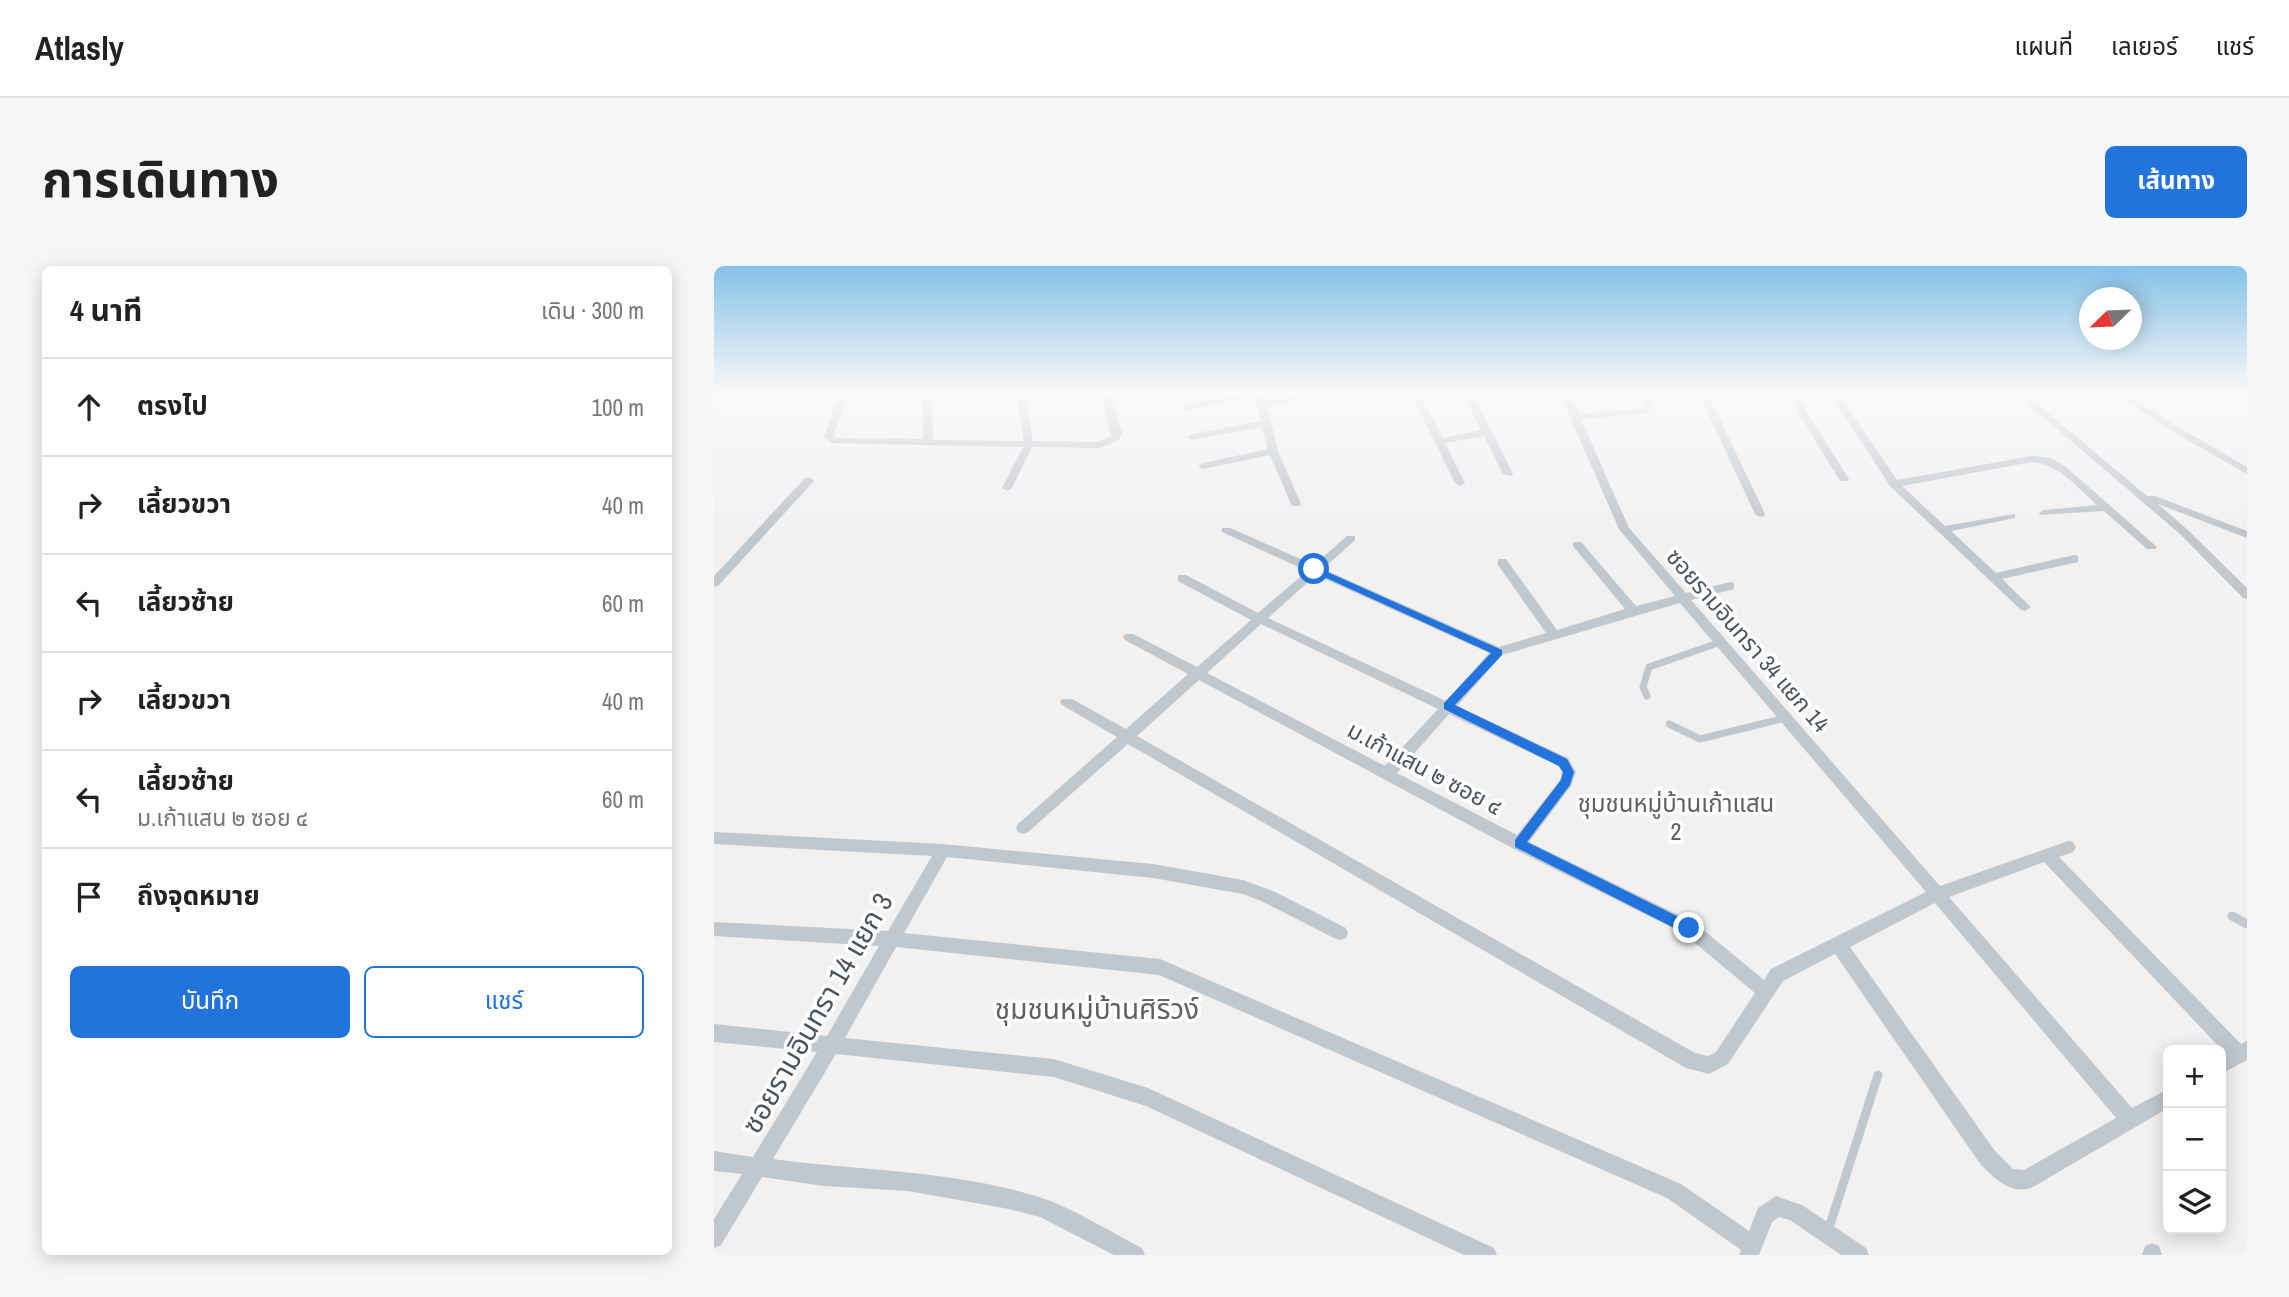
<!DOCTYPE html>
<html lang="th">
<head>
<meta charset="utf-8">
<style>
	:root { --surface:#fff; --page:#f6f6f6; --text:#222; --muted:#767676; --line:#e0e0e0; --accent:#2273db }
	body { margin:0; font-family:"Archivo Narrow","Noto Sans Thai",sans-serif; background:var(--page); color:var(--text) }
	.controls { position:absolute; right:21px; bottom:21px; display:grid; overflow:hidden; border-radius:10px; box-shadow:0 4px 18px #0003 }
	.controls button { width:63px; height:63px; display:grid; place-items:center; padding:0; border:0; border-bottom:2px solid var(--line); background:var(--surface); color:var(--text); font:35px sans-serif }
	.compass { position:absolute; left:1365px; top:21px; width:63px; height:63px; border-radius:50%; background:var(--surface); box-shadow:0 4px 18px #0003; rotate:247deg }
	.stop { position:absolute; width:21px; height:21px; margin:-16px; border:5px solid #2273db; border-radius:50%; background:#fff }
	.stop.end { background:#2273db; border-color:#fff; box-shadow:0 2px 7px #0008 }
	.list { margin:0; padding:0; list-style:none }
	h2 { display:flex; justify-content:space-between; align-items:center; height:91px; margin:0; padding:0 28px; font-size:30px }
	h2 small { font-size:23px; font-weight:400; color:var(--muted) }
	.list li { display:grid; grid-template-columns:46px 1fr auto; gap:21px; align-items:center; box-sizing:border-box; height:98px; padding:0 28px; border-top:2px solid var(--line) }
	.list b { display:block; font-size:26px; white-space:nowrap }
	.list p { margin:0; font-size:23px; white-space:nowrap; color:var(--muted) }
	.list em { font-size:23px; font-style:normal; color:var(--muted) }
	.actions { display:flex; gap:14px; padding:21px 28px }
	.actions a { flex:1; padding:16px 0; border:2px solid var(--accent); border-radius:10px; text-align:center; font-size:24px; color:var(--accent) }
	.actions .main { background:var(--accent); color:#fff }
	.icon { flex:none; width:38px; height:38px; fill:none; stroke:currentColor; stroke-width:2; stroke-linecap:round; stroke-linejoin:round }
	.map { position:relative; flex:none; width:1533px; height:989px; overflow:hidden; border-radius:10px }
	header { display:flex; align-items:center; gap:42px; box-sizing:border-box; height:98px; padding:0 35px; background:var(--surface); border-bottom:2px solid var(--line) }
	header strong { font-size:33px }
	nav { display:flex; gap:38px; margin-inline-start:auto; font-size:24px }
	.intro { display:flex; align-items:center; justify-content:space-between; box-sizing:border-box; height:168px; padding:0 42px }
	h1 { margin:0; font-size:49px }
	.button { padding:18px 32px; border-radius:10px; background:var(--accent); color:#fff; font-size:24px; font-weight:700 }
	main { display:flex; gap:42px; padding:0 42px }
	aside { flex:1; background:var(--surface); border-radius:10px; box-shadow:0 4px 18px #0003 }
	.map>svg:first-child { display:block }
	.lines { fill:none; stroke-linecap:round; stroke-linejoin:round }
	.lane-far2 { stroke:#bfc8ce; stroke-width:5 }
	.lane-far1 { stroke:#bfc8ce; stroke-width:7 }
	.lane { stroke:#bfc8ce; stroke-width:9 }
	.street { fill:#bfc8ce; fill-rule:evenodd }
	.route { fill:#2273db }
	.labels { text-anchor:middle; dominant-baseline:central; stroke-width:7; stroke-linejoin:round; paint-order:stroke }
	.street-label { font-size:23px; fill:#49545d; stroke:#fff }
	.neighbourhood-label { font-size:24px; fill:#5d6165; stroke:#fff }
	.near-neighbourhood-label { font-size:28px; fill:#5d6165; stroke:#fff }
	.near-street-label { font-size:28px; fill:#49545d; stroke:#fff }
</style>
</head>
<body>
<header>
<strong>Atlasly</strong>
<nav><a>แผนที่</a><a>เลเยอร์</a><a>แชร์</a></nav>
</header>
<div class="intro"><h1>การเดินทาง</h1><a class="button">เส้นทาง</a></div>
<main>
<aside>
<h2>4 นาที<small>เดิน · 300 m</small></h2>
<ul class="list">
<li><svg class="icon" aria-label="ahead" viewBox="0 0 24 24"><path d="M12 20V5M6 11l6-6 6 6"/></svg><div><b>ตรงไป</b></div><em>100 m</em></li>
<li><svg class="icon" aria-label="right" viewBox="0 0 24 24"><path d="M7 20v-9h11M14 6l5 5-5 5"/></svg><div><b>เลี้ยวขวา</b></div><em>40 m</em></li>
<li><svg class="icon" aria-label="left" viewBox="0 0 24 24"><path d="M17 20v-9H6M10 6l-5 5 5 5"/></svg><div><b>เลี้ยวซ้าย</b></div><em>60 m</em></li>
<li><svg class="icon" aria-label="right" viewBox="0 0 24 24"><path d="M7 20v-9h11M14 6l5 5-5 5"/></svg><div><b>เลี้ยวขวา</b></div><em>40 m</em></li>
<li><svg class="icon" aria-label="left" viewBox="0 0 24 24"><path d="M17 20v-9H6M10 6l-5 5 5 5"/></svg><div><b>เลี้ยวซ้าย</b><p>ม.เก้าแสน ๒ ซอย ๔</p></div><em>60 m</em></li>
<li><svg class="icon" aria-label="arrive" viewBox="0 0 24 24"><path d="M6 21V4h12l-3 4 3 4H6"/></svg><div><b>ถึงจุดหมาย</b></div></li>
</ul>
<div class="actions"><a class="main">บันทึก</a><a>แชร์</a></div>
</aside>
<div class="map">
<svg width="1533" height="989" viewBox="0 0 1533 989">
	<rect width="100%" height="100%" fill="#f3f0f0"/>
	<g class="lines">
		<path class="lane-far2" d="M 550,139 L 602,126
			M 471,142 L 545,127
			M 861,151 L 932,145 L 937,132"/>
		<path class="lane-far1" d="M 933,430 L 929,421 L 935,401 L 1007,376
			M 955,458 L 986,473 L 1072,452"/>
		<path class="lane" d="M 1518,650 L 1533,658
			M 1114,965 L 1164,809"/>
		<path class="street" d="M 126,126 L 136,126 L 121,164 L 120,170 L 122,172 L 209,173 L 208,126 L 217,126 L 219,174 L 310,175 L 302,126 L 311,126 L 319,175 L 384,176 L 397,170 L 387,126 L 396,126 L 408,167 L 405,174 L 385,182 L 318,181 L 298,222 L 293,225 L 288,222 L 309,181 L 117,177 L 110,171 Z
			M 540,126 L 550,126 L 564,185 L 587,238 L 586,240 L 578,240 L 577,238 L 556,189 L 489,203 L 484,200 L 489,197 L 554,183 L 548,161 L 478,174 L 473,171 L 478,168 L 547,155 Z
			M 748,126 L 758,126 L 799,208 L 798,210 L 789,208 L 770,170 L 731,177 L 751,217 L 746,220 L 741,217 L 700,134 L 708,132 L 729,172 L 767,164 Z
			M 845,126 L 855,126 L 915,262 L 972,327 L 1016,316 L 1020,317 L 1020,323 L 977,334 L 1226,620 L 1354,575 L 1359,576 L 1362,581 L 1359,586 L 1345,591 L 1527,778 L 1533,775 L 1533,794 L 1507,808 L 1507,789 L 1511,787 L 1330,596 L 1235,631 L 1418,842 L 1454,823 L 1454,842 L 1319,921 C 1297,930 1282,913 1267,899 L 1121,688 L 1069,715 L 1014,798 L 995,808 L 972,802 L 414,478 L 314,566 L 309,568 L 304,566 L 302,562 L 304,558 L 403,471 L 348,439 L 346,436 L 348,433 L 358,433 L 412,463 L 474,408 L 411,374 L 409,371 L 411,368 L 419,368 L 483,401 L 537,354 L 464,315 L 464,309 L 472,309 L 544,347 L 593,305 L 508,266 L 508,262 L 516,262 L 600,299 L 633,270 L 641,270 L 641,274 L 609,303 L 785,381 L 832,367 L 784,299 L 784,293 L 792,293 L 843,364 L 911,343 L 859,280 L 859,276 L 867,276 L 922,340 L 961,330 L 905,263 ZM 602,309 L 775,387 L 732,435 L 554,352 ZM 966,337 L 1212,626 L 1057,703 L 1050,714 L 981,657 L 815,576 L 857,520 L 862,506 L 854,492 L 743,440 L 788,389 ZM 547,358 L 724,443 L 671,500 L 493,407 ZM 485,414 L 800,583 L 969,667 L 1041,727 L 1002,786 L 994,790 L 981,787 L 423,470 ZM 735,448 L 844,500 L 848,506 L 846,514 L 803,569 L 683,507 ZM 1221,637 L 1402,852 L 1310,904 L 1299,903 L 1281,885 L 1136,681 Z
			M 984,126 L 993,126 L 1051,248 L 1050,250 L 1046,251 L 1041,248 Z
			M 1072,126 L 1080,126 L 1135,213 L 1134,215 L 1126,215 Z
			M 1115,126 L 1123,126 L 1183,214 L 1318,190 L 1337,192 L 1351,200 L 1443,281 L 1441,283 L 1433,283 L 1390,245 L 1326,249 L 1325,247 L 1330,244 L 1383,239 C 1364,222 1345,198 1318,196 L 1188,220 L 1231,260 L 1301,248 L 1301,252 L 1237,265 L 1282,307 L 1360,289 L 1364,290 L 1364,296 L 1288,313 L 1317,341 L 1311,345 L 1307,344 L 1176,220 Z
			M 1300,126 L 1309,126 L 1433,230 L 1441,230 L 1533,265 L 1533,272 L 1444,238 L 1474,264 L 1533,322 L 1533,333 L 1529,332 L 1466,268 Z
			M 1399,126 L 1410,126 L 1457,157 L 1533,201 L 1533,208 L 1451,161 Z
			M 1518,126 L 1529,126 L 1533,128 L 1533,135 Z
			M 95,211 L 100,214 L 99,216 L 4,320 L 0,321 L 0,310 L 91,212 Z
			M 0,566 L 229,578 L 439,598 L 529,614 L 559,625 L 632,662 L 634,667 L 632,672 L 626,674 L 620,672 L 547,635 L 529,628 L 439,612 L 233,591 L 190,667 L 446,693 L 967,918 L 1035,965 L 1044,942 L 1062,930 L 1088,939 L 1152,982 L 1155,989 L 1127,989 L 1076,954 L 1065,951 L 1058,956 L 1045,989 L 1025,989 L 1027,984 L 953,932 L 445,709 L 182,681 L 131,772 L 340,793 L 434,822 L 780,982 L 783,989 L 750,989 L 432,840 L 340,811 L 122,788 L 59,893 C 148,905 241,904 328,932 C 359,942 398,967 428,982 L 431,989 L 400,989 L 326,951 L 295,943 L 194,925 L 110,920 L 48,911 L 7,979 L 0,982 L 0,953 L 28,908 L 0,905 L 0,885 L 39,891 L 103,786 L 0,776 L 0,758 L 113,770 L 165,680 L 0,670 L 0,656 L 174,665 L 218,590 L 0,578 Z
			M 1438,977 L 1445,980 L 1448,989 L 1428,989 L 1431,980 Z"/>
	</g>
	<linearGradient id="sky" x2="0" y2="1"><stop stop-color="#85c2e8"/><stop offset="0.48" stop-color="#faf8f8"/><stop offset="1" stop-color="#faf8f8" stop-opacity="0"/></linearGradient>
	<rect width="1533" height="264" fill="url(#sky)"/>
	<path class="route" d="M 600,300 L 788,384 L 788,389 L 741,439 L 853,493 L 860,506 L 856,519 L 813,576 L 979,658 L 979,667 L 970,667 L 801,581 L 801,574 L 847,514 L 849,506 L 845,500 L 730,443 L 730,437 L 777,387 L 597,305 L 597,301 Z"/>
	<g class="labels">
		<g class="street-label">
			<text transform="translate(1034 374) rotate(49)">ซอยรามอินทรา 34 แยก 14</text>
			<text transform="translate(711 502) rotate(28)">ม.เก้าแสน ๒ ซอย ๔</text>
		</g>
		<g class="neighbourhood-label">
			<text x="962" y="537">ชุมชนหมู่บ้านเก้าแสน<tspan x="962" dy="28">2</tspan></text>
		</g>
		<g class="near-neighbourhood-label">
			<text x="383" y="743">ชุมชนหมู่บ้านศิริวง์</text>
		</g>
		<g class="near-street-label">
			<text transform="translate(103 747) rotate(-60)">ซอยรามอินทรา 14 แยก 3</text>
		</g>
	</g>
</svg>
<div class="controls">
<button>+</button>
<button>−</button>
<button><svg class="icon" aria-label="layers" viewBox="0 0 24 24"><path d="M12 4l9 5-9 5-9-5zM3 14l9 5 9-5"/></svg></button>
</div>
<svg class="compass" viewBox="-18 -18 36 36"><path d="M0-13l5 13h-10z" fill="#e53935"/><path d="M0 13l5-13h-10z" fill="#767676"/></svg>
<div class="stop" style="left:600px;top:303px"></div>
<div class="stop end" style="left:975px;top:662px"></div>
</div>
</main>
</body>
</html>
